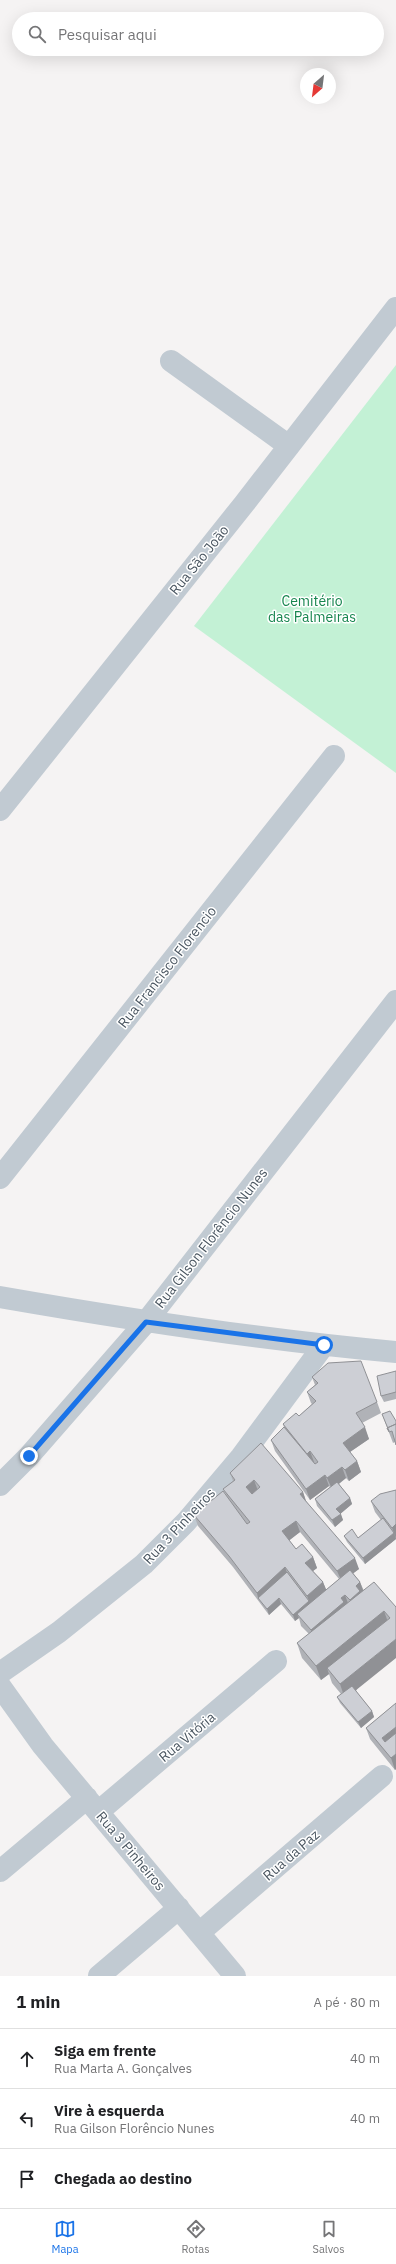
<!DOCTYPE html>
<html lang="pt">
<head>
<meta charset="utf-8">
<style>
	:root { --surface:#fff; --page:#f6f6f6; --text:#202124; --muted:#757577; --line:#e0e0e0; --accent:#1a73e8 }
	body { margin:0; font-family:"IBM Plex Sans",sans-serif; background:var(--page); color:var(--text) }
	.compass { position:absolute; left:300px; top:68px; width:36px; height:36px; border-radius:50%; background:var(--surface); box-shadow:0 4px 16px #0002; rotate:208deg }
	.stop { position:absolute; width:12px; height:12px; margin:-9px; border:3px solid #1a73e8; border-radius:50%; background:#fff }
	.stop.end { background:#1a73e8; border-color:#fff; box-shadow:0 1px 4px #0008 }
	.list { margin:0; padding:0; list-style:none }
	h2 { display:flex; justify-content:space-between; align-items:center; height:52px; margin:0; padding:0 16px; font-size:17px }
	h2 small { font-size:13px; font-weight:400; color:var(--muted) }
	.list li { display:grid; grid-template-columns:26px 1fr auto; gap:12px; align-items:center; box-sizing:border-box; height:60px; padding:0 16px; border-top:1px solid var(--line) }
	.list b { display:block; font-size:15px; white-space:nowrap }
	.list p { margin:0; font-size:13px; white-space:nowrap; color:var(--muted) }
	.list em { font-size:13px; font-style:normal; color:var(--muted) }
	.icon { flex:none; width:22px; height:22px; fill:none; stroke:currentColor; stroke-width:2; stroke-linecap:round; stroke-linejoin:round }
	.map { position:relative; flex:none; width:396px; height:1976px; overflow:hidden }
	.search { position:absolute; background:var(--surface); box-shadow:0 4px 16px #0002; left:12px; right:12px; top:12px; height:44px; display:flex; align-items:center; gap:10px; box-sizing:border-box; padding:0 14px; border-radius:22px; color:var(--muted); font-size:15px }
	.sheet { height:232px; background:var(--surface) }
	nav { display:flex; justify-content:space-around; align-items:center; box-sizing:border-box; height:56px; border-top:1px solid var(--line); background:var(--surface); font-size:11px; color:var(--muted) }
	nav a { display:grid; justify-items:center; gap:2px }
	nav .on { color:var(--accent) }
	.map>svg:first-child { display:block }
	.green { fill:#c3f1d5 }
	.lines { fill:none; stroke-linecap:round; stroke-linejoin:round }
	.minor { stroke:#c1cad2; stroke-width:22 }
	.wall { fill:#b0b2b7; fill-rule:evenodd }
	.shaded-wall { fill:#909195 }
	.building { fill:#cdcfd5; stroke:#909195; fill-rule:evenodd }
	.route { stroke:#1a73e8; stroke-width:5 }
	.labels { text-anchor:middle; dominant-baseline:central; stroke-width:3; stroke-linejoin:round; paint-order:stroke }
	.street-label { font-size:14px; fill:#4a5661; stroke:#fff }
	.park-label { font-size:14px; fill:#17864f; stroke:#fff }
</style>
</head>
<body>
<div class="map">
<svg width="396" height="1976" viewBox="0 0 396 1976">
	<rect width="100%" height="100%" fill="#f5f3f3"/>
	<path class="green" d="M 396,365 L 396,773 L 194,626 Z"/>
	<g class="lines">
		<path class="minor" d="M 171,361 L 289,446
			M 0,810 L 244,504 L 396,308
			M 0,1178 L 334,756
			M 0,1297 C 132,1320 263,1340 396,1352
			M 0,1485 L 29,1456 L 146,1322 L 396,1001
			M 0,1673 L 59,1632 L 144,1564 L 186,1522 L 241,1457 L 324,1345
			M 0,1686 L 43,1746 L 235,1976
			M 98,1812 L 276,1661
			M 0,1871 L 87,1798
			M 199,1933 L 382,1776
			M 99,1976 L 179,1908"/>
	</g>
	<path class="wall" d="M 396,1371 L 396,1399 L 384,1402 L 381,1396 Z
		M 312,1377 L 377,1402 L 381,1413 L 362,1423 L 369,1439 L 350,1452 L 357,1461 L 361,1472 L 349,1481 L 346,1478 L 339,1484 L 350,1498 L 352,1504 L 340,1514 L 343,1520 L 335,1527 L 317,1506 L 315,1499 L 330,1487 L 329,1486 L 310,1500 L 275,1451 L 271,1440 L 284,1427 L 283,1424 L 299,1416 L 312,1404 L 311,1403 L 307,1392 L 315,1385 Z
		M 382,1414 L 396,1421 L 395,1442 L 393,1443 Z
		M 230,1473 L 303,1492 L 306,1501 L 359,1569 L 353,1573 L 360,1582 L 364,1591 L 396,1607 L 356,1691 L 372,1711 L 374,1717 L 361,1728 L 340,1703 L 337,1697 L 341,1694 L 332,1683 L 329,1674 L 321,1680 L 302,1658 L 297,1643 L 309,1634 L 301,1626 L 299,1618 L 295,1621 L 281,1604 L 269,1615 L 233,1567 L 198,1526 L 194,1515 L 226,1495 L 223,1489 L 233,1481 ZM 300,1532 L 339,1579 L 326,1590 L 323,1582 L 313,1571 L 317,1568 L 313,1557 L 296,1549 L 289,1540 Z
		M 396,1490 L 396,1539 L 365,1564 L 347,1542 L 344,1536 L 358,1538 L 381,1520 L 375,1512 L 371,1501 Z
		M 396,1703 L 396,1769 L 395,1770 L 370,1739 L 366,1728 Z"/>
	<path class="shaded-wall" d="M 365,1427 L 369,1439 L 347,1454 L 343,1443 Z
		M 310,1451 L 314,1462 L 311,1465 L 307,1454 Z
		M 357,1461 L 361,1472 L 349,1481 L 345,1470 Z
		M 342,1467 L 346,1478 L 332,1489 L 327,1478 Z
		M 325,1475 L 329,1486 L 310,1500 L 306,1489 Z
		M 254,1480 L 258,1491 L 250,1498 L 246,1487 Z
		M 303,1492 L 307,1504 L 300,1494 Z
		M 350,1498 L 352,1504 L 339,1515 L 336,1509 Z
		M 341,1514 L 343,1520 L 335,1527 L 332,1520 Z
		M 296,1521 L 300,1532 L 286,1543 L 282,1531 Z
		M 396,1524 L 396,1538 L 392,1528 Z
		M 394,1533 L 396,1539 L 365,1564 L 363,1558 Z
		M 313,1557 L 317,1568 L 309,1574 L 305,1563 Z
		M 355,1558 L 359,1569 L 342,1582 L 337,1571 Z
		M 285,1567 L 289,1578 L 258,1598 L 257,1593 Z
		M 323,1582 L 328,1594 L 297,1614 L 299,1618 L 295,1621 L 293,1615 L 309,1601 L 307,1596 Z
		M 360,1582 L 364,1593 L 354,1611 L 350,1600 L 356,1586 Z
		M 345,1595 L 349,1606 L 315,1642 L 311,1630 L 341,1598 Z
		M 279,1598 L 281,1604 L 269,1615 L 267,1609 Z
		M 384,1611 L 389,1625 L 327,1668 L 329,1674 L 321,1680 L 316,1666 Z
		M 396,1639 L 396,1658 L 345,1699 L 340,1684 Z
		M 372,1711 L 374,1717 L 361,1728 L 358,1722 Z
		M 396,1727 L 396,1742 L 386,1750 L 382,1738 Z
		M 396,1754 L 396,1769 L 395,1770 L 391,1758 Z"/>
	<path class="building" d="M 361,1361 L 377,1402 L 356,1413 L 365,1427 L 343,1443 L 357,1461 L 345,1470 L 342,1467 L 327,1478 L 325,1475 L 306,1489 L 271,1440 L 284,1427 L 315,1464 L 318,1462 L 310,1451 L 307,1454 L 283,1424 L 296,1413 L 299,1416 L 316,1401 L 307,1392 L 318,1383 L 312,1377 L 328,1363 Z
		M 396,1371 L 396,1392 L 381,1396 L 377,1376 Z
		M 390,1411 L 396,1421 L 396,1424 L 387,1428 L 389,1431 L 382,1414 Z
		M 396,1424 L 396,1445 L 392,1431 L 389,1432 L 387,1428 Z
		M 261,1443 L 303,1492 L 300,1494 L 304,1499 L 355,1558 L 337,1571 L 296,1521 L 282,1531 L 296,1549 L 302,1544 L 313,1557 L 305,1563 L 323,1582 L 307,1596 L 285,1567 L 257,1593 L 229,1556 L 194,1515 L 223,1491 L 247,1524 L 250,1522 L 223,1489 L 235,1480 L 230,1473 ZM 254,1480 L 260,1487 L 252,1494 L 246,1487 Z
		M 337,1482 L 350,1498 L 336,1509 L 341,1514 L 332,1520 L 315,1499 Z
		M 396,1490 L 396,1524 L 392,1528 L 371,1501 L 380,1494 Z
		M 383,1518 L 394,1533 L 363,1558 L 344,1536 L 352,1529 L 358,1538 Z
		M 350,1570 L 360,1582 L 356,1586 L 360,1591 L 350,1600 L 345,1595 L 341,1598 L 344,1602 L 311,1630 L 297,1614 Z
		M 287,1572 L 309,1601 L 293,1615 L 279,1598 L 267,1609 L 258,1598 Z
		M 374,1582 L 396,1607 L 396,1639 L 340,1684 L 327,1668 L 390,1618 L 384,1611 L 316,1666 L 297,1643 Z
		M 352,1686 L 372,1711 L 358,1722 L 337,1697 Z
		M 396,1703 L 396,1727 L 382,1738 L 385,1742 L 396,1733 L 396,1754 L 391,1758 L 366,1728 Z"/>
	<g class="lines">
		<path class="route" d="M 29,1456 L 146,1322 L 324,1345"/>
	</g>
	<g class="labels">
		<g class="street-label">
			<text transform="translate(199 560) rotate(-51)">Rua São João</text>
			<text transform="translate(167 967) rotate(-52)">Rua Francisco Florencio</text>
			<text transform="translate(211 1238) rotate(-52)">Rua Gilson Florêncio Nunes</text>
			<text transform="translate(179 1526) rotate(-47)">Rua 3 Pinheiros</text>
			<text transform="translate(187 1737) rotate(-40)">Rua Vitória</text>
			<text transform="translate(131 1851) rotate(50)">Rua 3 Pinheiros</text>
			<text transform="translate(291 1855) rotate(-41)">Rua da Paz</text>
		</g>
		<g class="park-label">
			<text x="312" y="601">Cemitério<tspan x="312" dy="16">das Palmeiras</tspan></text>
		</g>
	</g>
</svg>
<svg class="compass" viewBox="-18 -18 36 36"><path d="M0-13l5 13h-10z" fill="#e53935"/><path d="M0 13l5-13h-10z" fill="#757577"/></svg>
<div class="stop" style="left:324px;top:1345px"></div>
<div class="stop end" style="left:29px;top:1456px"></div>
<div class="search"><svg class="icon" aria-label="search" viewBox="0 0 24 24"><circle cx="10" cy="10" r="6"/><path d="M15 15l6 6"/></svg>Pesquisar aqui</div>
</div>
<section class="sheet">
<h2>1 min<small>A pé · 80 m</small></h2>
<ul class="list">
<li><svg class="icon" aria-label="ahead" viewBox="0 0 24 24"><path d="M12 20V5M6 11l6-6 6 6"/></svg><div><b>Siga em frente</b><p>Rua Marta A. Gonçalves</p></div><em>40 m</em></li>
<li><svg class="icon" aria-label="left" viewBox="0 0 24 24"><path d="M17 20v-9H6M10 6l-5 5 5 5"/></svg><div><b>Vire à esquerda</b><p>Rua Gilson Florêncio Nunes</p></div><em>40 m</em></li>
<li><svg class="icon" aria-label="arrive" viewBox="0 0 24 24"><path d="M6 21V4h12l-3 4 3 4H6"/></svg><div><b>Chegada ao destino</b></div></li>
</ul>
</section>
<nav>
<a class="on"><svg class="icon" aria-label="map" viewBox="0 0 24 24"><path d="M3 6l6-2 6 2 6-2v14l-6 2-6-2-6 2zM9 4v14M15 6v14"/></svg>Mapa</a>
<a><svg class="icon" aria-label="directions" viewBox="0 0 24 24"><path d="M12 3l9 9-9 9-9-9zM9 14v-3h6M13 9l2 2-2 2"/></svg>Rotas</a>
<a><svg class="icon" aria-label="saved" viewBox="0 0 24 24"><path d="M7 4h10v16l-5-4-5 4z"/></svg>Salvos</a>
</nav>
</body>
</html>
